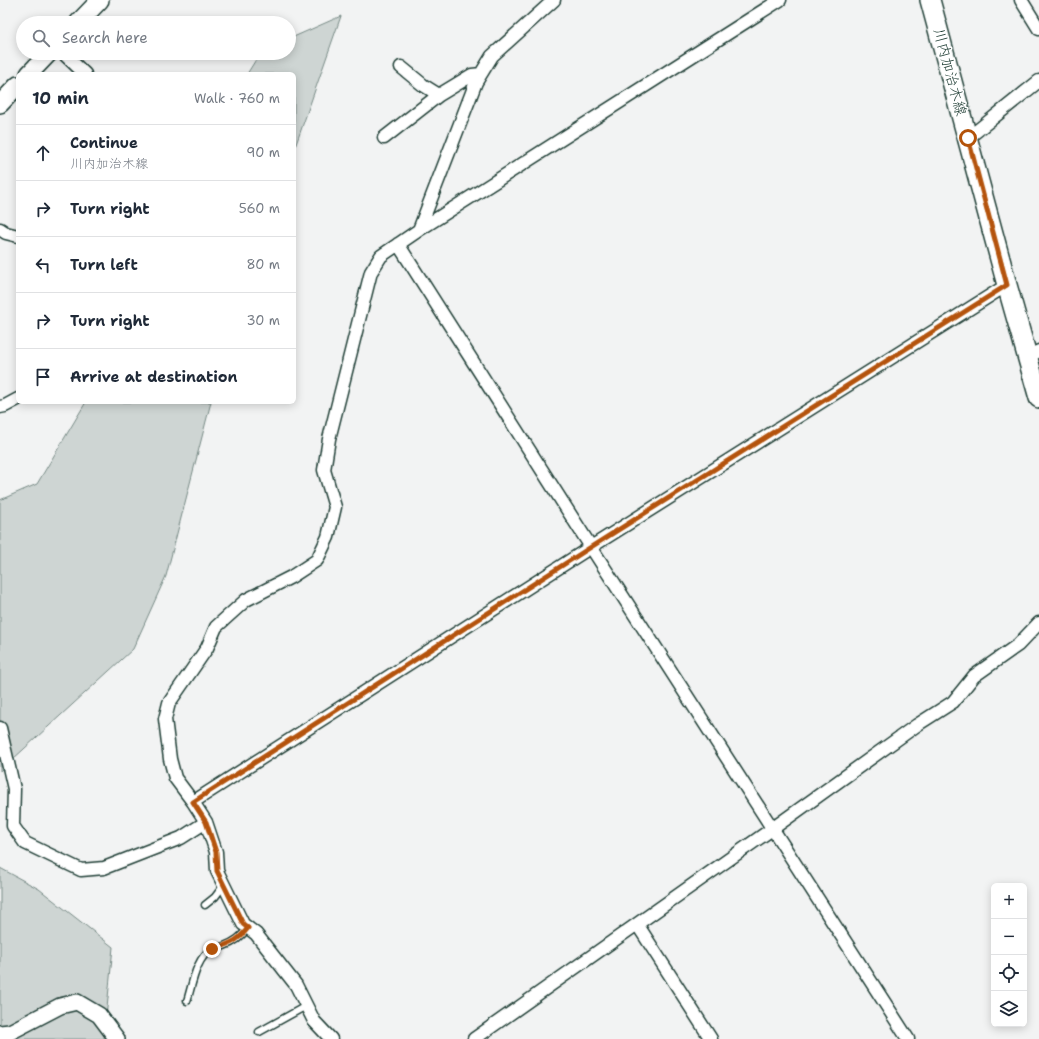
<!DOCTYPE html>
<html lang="en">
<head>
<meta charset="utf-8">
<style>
	:root { --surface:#fff; --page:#f6f6f7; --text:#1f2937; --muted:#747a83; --line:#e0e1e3 }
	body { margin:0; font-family:"Shantell Sans","Klee One",sans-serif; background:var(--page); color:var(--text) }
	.controls { position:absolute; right:12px; bottom:12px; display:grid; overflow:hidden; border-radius:6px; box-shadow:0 2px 10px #0003 }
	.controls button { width:36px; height:36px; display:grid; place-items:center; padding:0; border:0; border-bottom:1px solid var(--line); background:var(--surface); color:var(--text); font:20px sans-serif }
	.stop { position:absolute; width:12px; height:12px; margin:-9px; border:3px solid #b45309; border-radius:50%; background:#fff }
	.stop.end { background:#b45309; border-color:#fff; box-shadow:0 1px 4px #0008 }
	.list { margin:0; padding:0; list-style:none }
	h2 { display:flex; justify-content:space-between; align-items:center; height:52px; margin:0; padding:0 16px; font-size:17px }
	h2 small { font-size:13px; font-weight:400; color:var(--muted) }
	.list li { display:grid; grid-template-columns:26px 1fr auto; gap:12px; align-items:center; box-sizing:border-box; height:56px; padding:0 16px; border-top:1px solid var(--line) }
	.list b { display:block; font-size:15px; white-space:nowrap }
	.list p { margin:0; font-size:13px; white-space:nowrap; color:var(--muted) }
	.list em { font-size:13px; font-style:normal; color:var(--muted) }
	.icon { flex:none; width:22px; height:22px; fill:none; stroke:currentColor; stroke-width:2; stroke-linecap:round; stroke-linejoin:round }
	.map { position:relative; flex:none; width:1039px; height:1039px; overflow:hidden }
	.search { position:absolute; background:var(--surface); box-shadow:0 2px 10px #0003; left:16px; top:16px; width:280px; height:44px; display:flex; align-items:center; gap:10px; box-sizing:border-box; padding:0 14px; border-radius:22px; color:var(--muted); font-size:15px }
	.panel { position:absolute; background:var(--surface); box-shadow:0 2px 10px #0003; left:16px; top:72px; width:280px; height:332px; border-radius:6px }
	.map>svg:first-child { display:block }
	.green { fill:#ced5d3; stroke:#768984 }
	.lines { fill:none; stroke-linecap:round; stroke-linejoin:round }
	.service-casing { stroke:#1f3d34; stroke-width:9 }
	.minor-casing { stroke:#1f3d34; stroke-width:15 }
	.tertiary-casing { stroke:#1f3d34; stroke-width:18 }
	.secondary-casing { stroke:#1f3d34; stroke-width:20 }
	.primary-casing { stroke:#1f3d34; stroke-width:22 }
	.service { stroke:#fff; stroke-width:6 }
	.minor { stroke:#fff; stroke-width:12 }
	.tertiary { stroke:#fff; stroke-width:15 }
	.secondary { stroke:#fff; stroke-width:17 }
	.primary { stroke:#fff; stroke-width:19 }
	.route { stroke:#b45309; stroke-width:5 }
	.labels { text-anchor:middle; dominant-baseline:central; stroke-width:3; stroke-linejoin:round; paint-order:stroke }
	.street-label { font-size:15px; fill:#1f3d34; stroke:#fff }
</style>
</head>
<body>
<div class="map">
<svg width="1039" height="1039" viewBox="0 0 1039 1039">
	<rect width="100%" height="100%" fill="#f2f3f3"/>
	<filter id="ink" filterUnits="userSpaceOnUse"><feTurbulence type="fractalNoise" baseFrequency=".025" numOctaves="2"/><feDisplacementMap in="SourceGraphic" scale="8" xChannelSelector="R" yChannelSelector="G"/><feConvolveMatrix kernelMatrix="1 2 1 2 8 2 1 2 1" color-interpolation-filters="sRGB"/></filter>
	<g filter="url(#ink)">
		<path class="green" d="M 341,16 L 294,150 L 294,74 L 247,74 L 260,53 L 289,53 L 289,39 Z
			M 86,402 L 211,402 L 166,576 L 133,649 L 0,771 L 0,500 L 37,484 Z
			M 0,868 L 39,889 L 113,947 L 104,1039 L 0,1039 Z"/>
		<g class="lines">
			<g class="service-casing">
				<path id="service" d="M 205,905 L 215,897 L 224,885
					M 187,1001 C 192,986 196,957 212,949 C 215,947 220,948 224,946 C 235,942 241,937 248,928
					M 259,1032 L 306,1006"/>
			</g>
			<g class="minor-casing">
				<path id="minor" d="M 1021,0 L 1039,29
					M 63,53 L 85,74
					M 401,67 L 423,85 L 439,95
					M 384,138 L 439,95 L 472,75 L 481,74
					M 968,138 L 1039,81
					M 0,229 L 6,233 L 18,236
					M 419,230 L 476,82 L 492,56 L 554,0
					M 398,244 L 591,547 L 908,1039
					M 1028,357 L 1039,351
					M 0,407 L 5,406 L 18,399
					M 0,728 L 14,789 L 13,826 L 25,843 L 81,870 L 104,868 L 181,838 L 206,822
					M 193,802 L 591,547 L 1007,285
					M 637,924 L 711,1039
					M 331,1039 L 314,1021 L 296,985 L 256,934 L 243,924 L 217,871 L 216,852 L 206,822 L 193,802 L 175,778 L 170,759 L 165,719 L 169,703 L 207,648 L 216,627 L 246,600 L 291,577 L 317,560 L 328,537 L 335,507 L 324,470 L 329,439 L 371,272 L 381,256 L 419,230 L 780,0
					M 474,1039 L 772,829 L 917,725 L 953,702 L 974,676 L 1018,645 L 1039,623"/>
			</g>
			<g class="tertiary-casing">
				<path id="tertiary" d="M 0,1033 L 10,1032 L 60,1006 L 77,1002 L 99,1015 L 117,1039"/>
			</g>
			<g class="secondary-casing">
				<path id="secondary" d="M 78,23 L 100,0
					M 29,74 L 49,53
					M 0,104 L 18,85"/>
			</g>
			<g class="primary-casing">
				<path id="primary" d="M 930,0 L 1007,285 L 1039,398"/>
			</g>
			<use href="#service" class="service"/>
			<use href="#minor" class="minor"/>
			<use href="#tertiary" class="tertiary"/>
			<use href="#secondary" class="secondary"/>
			<use href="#primary" class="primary"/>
		</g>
	</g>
	<g class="lines" filter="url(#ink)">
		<path class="route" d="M 212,949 C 228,945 237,942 248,928 L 243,924 L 217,871 L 216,852 L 206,822 L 193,802 L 591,547 L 1007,285 L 968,138"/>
	</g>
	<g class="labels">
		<g class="street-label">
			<text transform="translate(950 72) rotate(75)">川内加治木線</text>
		</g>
	</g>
</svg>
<div class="controls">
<button>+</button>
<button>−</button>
<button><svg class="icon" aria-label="locate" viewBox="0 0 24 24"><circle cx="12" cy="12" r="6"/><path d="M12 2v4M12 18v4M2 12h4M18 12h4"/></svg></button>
<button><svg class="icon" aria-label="layers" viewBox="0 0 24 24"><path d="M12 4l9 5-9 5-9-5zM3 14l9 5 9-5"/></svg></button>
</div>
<div class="stop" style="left:968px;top:138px"></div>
<div class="stop end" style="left:212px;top:949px"></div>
<div class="search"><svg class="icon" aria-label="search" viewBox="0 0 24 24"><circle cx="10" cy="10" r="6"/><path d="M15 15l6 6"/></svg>Search here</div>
<section class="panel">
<h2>10 min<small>Walk · 760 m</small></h2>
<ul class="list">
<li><svg class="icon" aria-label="ahead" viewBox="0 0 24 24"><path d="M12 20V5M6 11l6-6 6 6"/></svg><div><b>Continue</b><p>川内加治木線</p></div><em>90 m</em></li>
<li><svg class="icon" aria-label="right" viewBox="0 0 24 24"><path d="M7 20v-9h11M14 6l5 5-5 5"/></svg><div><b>Turn right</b></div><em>560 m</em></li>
<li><svg class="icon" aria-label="left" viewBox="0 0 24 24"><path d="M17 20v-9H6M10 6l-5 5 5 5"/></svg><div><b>Turn left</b></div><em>80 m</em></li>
<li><svg class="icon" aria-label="right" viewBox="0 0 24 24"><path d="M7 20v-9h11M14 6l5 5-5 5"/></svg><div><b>Turn right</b></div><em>30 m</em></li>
<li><svg class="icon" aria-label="arrive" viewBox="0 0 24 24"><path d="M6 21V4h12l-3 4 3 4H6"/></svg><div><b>Arrive at destination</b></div></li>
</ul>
</section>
</div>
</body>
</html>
